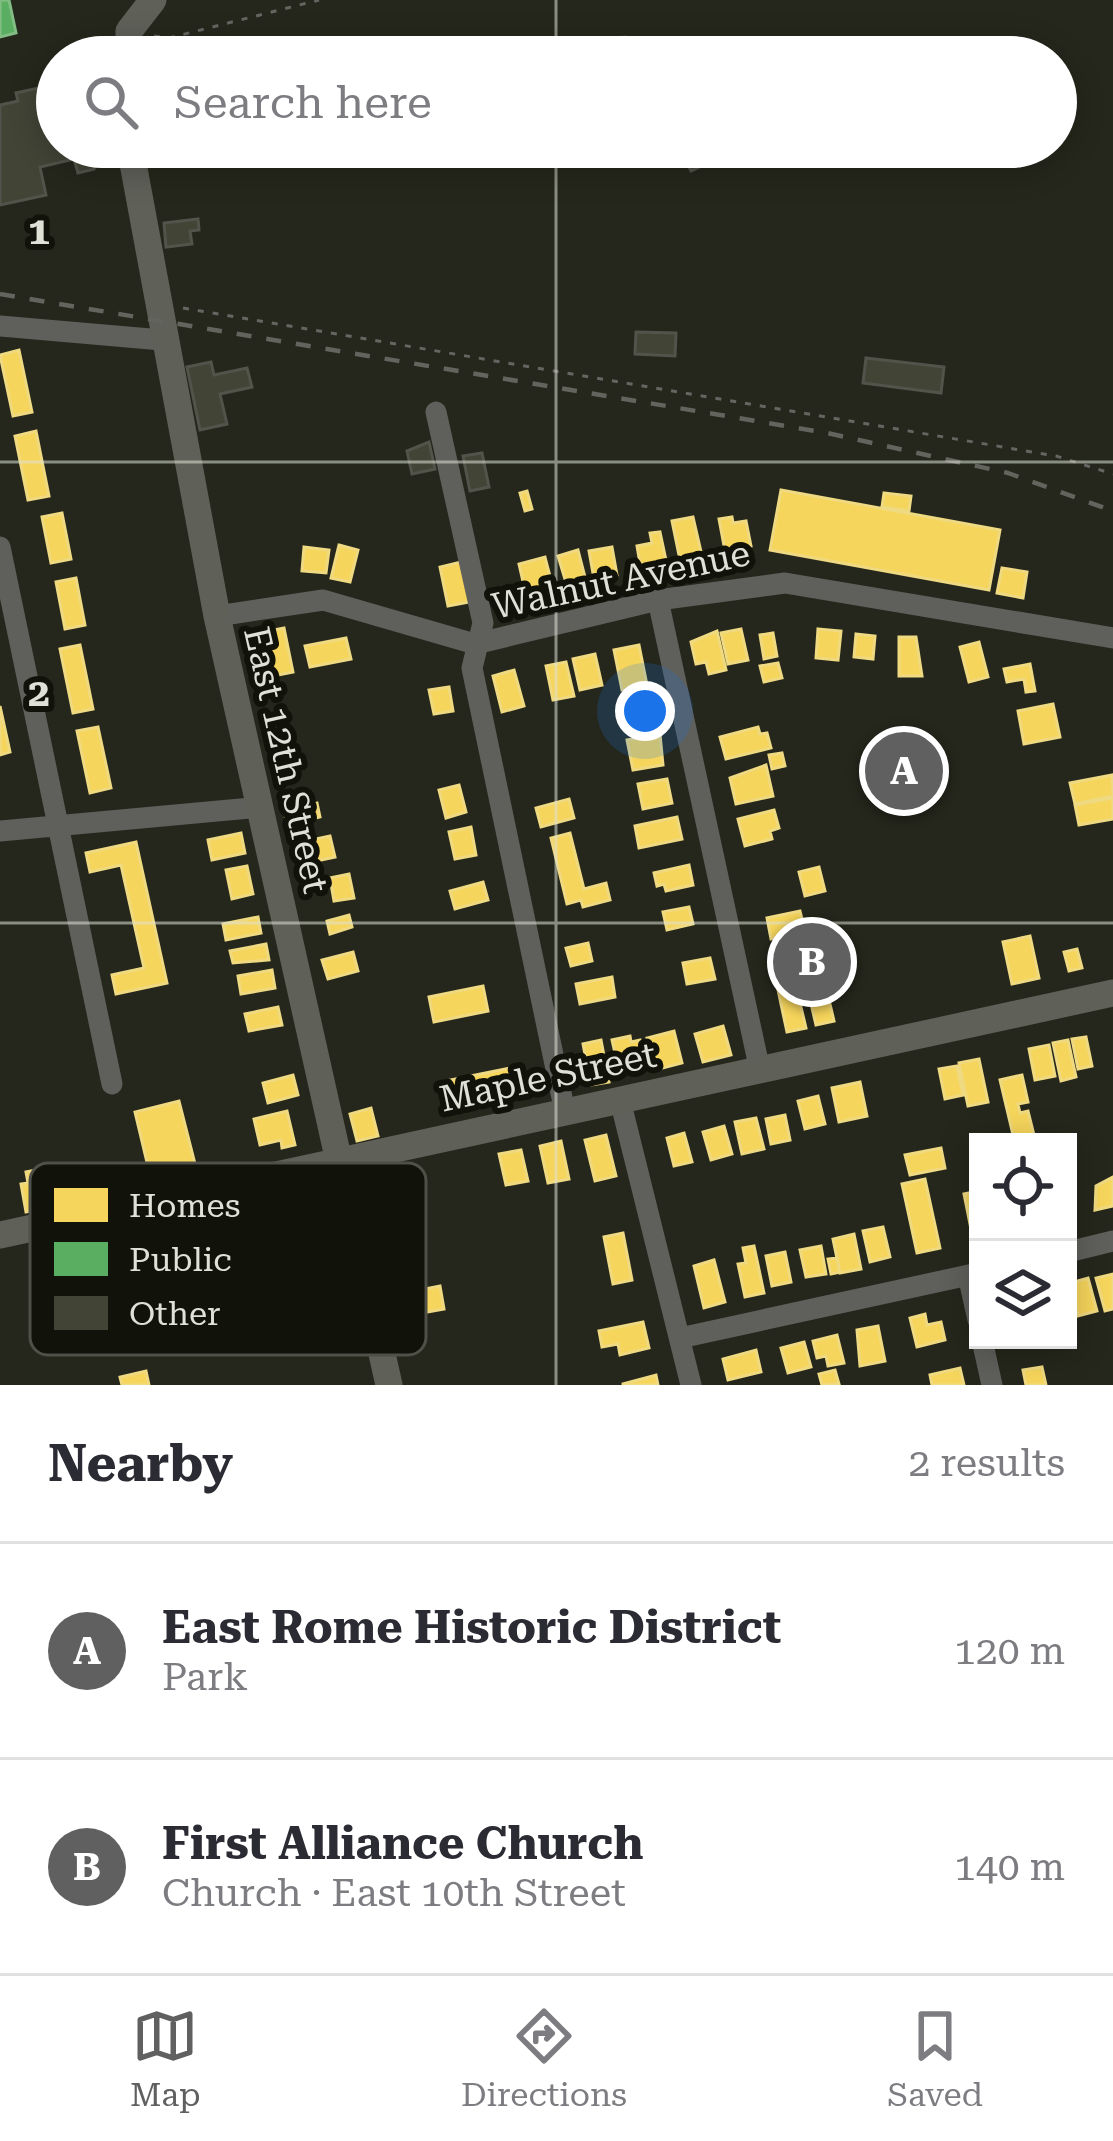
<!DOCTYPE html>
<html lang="en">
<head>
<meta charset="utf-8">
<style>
	:root { --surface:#fff; --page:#f2f2f3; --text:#2b2b33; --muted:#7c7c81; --line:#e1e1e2; --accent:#5f605f }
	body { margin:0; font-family:"Roboto Serif",serif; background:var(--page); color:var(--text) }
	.controls { position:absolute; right:36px; bottom:36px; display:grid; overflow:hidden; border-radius:0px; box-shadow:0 6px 30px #0003 }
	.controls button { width:108px; height:108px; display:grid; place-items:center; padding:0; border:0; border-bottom:3px solid var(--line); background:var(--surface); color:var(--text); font:60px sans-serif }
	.you { position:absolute; left:645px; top:711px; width:42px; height:42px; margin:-30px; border:9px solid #fff; border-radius:50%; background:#1a73e8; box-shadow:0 0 0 18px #1a73e833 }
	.badge { display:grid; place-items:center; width:78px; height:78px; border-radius:50%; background:var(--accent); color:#fff; font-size:39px; font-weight:700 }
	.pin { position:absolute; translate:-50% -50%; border:6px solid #fff; box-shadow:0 3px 12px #0006 }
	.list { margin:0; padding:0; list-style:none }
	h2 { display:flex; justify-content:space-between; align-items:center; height:156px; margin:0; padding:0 48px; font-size:51px }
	h2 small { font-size:39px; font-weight:400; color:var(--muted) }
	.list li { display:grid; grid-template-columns:78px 1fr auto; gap:36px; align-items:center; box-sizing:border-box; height:216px; padding:0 48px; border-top:3px solid var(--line) }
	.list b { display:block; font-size:45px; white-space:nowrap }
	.list p { margin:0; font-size:39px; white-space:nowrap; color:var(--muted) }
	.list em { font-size:39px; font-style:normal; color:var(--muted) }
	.icon { flex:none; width:66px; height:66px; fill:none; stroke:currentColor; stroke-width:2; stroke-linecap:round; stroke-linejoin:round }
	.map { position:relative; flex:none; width:1113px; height:1385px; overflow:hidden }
	.search { position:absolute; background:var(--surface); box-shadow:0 6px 30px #0003; left:36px; right:36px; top:36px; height:132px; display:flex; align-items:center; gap:30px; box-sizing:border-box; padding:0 42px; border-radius:66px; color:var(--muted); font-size:45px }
	.sheet { height:588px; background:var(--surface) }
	nav { display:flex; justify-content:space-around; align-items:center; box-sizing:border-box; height:168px; border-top:3px solid var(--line); background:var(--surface); font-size:33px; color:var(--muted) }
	nav a { display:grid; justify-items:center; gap:6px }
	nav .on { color:var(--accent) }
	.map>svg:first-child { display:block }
	.homes { fill:#f6d55c; stroke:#efd981; stroke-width:3 }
	.public { fill:#5aae61; stroke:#82bd84; stroke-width:3 }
	.building { fill:#424436; stroke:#52534a; stroke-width:3 }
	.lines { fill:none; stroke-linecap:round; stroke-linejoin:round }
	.path { stroke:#656561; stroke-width:3; stroke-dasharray:6 9; stroke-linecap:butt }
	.minor { stroke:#5f605c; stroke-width:21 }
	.major { stroke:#5f6058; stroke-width:27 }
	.rail { stroke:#64645e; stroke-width:4.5; stroke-dasharray:15 15; stroke-linecap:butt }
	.grid { fill:none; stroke:#dfe1d6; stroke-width:3; stroke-opacity:0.55 }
	.labels { text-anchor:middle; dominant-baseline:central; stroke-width:12; stroke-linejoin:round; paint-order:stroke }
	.street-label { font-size:36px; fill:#dfe1d6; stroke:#11120a }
	.key { fill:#11120a; stroke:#4f5047; stroke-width:3 }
	.key-label { font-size:33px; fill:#dfe1d6 }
	.grid-label { font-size:39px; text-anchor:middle; font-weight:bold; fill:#dfe1d6; stroke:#11120a; stroke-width:12; stroke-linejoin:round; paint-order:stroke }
</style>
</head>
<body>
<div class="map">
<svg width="1113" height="1385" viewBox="0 0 1113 1385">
	<rect width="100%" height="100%" fill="#25271c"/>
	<path class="homes" d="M 19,350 L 32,412 L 13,416 L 0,355 Z
		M 36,431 L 49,496 L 28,500 L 15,436 Z
		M 781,490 L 1000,530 L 989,590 L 770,550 Z
		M 527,491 L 532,509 L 525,511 L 520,493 Z
		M 884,493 L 911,496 L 909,511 L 882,507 Z
		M 62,513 L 71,559 L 51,563 L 42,517 Z
		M 693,517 L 702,556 L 680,560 L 672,521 Z
		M 732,517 L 733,523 L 746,521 L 751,546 L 725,551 L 719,519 Z
		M 660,532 L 667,565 L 640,564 L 637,546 L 652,543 L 650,533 Z
		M 339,545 L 358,550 L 350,582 L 331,578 Z
		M 304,547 L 329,550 L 326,573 L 302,571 Z
		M 612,547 L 617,575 L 594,579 L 589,551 Z
		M 578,550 L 586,581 L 567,586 L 558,556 Z
		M 545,557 L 553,588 L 526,595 L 519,564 Z
		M 465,561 L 474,601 L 448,606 L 440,567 Z
		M 1002,568 L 1027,572 L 1023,598 L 997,593 Z
		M 76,578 L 85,625 L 65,629 L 56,582 Z
		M 284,628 L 293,672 L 273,676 L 264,632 Z
		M 741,629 L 748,660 L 728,664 L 721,633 Z
		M 818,629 L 841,631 L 838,660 L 816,658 Z
		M 717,631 L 726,670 L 709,674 L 706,662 L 696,664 L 691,642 Z
		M 773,633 L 777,656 L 764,659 L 760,635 Z
		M 260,634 L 262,649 L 250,651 L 247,636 Z
		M 856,634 L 875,636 L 873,659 L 854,657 Z
		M 899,637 L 916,637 L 922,676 L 899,676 Z
		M 346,638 L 351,659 L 310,667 L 305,646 Z
		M 979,642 L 988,677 L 969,682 L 960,647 Z
		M 80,645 L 93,709 L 73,713 L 60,649 Z
		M 639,645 L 647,685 L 622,690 L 614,650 Z
		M 595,654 L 602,685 L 580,690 L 573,659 Z
		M 566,662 L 574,696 L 553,700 L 546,666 Z
		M 778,663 L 782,678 L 764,682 L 760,666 Z
		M 1030,664 L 1035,691 L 1026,692 L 1024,679 L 1007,682 L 1004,669 Z
		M 514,670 L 524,706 L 502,712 L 493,676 Z
		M 449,687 L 453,711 L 434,714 L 429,690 Z
		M 651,695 L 657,722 L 633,727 L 628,704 Z
		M 1053,704 L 1060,737 L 1024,744 L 1018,711 Z
		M 0,706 L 10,752 L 0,755 Z
		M 98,727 L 111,788 L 90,793 L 77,731 Z
		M 758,727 L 760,734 L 767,733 L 771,748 L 726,759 L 720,737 Z
		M 660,734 L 663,765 L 633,770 L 627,740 Z
		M 782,753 L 785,766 L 772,769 L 769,755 Z
		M 766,765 L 773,796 L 736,804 L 730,778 Z
		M 1112,775 L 1113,796 L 1075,804 L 1070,783 Z
		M 667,779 L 672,803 L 643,809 L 638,784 Z
		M 459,785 L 466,812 L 446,818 L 439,790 Z
		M 1113,798 L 1113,819 L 1079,825 L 1075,805 Z
		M 569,799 L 574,818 L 541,827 L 536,808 Z
		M 317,803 L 320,817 L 288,825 L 284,812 Z
		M 774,810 L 779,828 L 770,831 L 772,839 L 745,846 L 738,819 Z
		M 677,817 L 682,839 L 639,848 L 635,826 Z
		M 471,827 L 476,855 L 455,859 L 449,832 Z
		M 241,833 L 245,853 L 212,860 L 208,840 Z
		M 570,833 L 584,889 L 606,883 L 610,900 L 583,907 L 581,900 L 567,904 L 551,838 Z
		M 330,836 L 335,857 L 307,863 L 302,842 Z
		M 136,842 L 167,983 L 116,994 L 112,975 L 144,968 L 121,865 L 90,872 L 86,853 Z
		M 689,865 L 693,885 L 666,891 L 664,884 L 657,886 L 654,873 Z
		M 247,866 L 253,894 L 232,899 L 226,870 Z
		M 819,867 L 825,891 L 805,896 L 799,872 Z
		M 349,874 L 354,898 L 334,901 L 330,878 Z
		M 483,882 L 488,900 L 455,909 L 450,891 Z
		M 689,907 L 693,924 L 667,930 L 663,912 Z
		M 800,911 L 805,931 L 771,939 L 767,918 Z
		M 349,915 L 352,927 L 330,934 L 327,921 Z
		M 258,917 L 261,933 L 226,940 L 223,924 Z
		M 1030,936 L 1039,978 L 1012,984 L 1003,942 Z
		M 588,943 L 592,961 L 571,966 L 566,948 Z
		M 266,944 L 269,960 L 233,963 L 230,951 Z
		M 1077,949 L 1082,968 L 1069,971 L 1064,952 Z
		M 353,952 L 358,971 L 328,979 L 322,960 Z
		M 710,958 L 715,979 L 687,984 L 683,963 Z
		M 272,970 L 275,988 L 241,994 L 238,976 Z
		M 612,977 L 615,997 L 580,1004 L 576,984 Z
		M 483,986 L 488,1011 L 434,1022 L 429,997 Z
		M 796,986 L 806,1028 L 787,1032 L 778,990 Z
		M 826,987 L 834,1021 L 816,1025 L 808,991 Z
		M 278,1007 L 282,1025 L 249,1031 L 245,1014 Z
		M 723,1026 L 731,1055 L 703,1062 L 695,1034 Z
		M 674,1031 L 682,1063 L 655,1070 L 647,1038 Z
		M 630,1036 L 631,1042 L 640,1040 L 646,1069 L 620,1075 L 612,1040 Z
		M 1086,1037 L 1092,1066 L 1078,1069 L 1072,1039 Z
		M 601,1040 L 609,1082 L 591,1085 L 583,1044 Z
		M 1068,1040 L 1076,1077 L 1061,1081 L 1053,1043 Z
		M 1049,1045 L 1055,1076 L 1035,1080 L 1029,1049 Z
		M 979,1059 L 988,1102 L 968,1106 L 959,1063 Z
		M 520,1066 L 524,1086 L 450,1102 L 446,1081 Z
		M 957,1066 L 963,1095 L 945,1099 L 939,1069 Z
		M 293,1075 L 298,1095 L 268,1103 L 263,1083 Z
		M 1022,1075 L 1028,1102 L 1018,1104 L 1020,1113 L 1028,1111 L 1034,1135 L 1014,1139 L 1000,1080 Z
		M 860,1082 L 867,1116 L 839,1122 L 832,1088 Z
		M 818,1096 L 825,1124 L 805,1129 L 798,1101 Z
		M 179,1101 L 195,1164 L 150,1175 L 135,1112 Z
		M 371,1108 L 378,1136 L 357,1141 L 350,1114 Z
		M 287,1111 L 295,1145 L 282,1148 L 281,1140 L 260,1145 L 254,1119 Z
		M 785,1115 L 790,1140 L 771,1144 L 766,1119 Z
		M 756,1118 L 764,1149 L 742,1154 L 735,1122 Z
		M 724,1126 L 732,1154 L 711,1160 L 703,1132 Z
		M 684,1133 L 692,1162 L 674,1166 L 667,1138 Z
		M 606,1135 L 616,1176 L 595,1181 L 585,1140 Z
		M 561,1141 L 569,1179 L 548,1183 L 540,1146 Z
		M 941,1148 L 945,1168 L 910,1175 L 905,1155 Z
		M 521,1150 L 528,1181 L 506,1185 L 499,1154 Z
		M 36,1170 L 43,1208 L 26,1212 L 21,1184 L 28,1183 L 26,1172 Z
		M 1113,1177 L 1113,1206 L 1095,1210 L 1096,1186 Z
		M 925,1179 L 940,1248 L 917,1253 L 902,1184 Z
		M 978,1191 L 978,1228 L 971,1229 L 964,1194 Z
		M 883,1227 L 890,1257 L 870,1262 L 863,1231 Z
		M 623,1233 L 632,1280 L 613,1284 L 604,1237 Z
		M 854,1234 L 861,1269 L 840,1273 L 833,1239 Z
		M 754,1246 L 764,1293 L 745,1297 L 738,1264 L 746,1263 L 743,1248 Z
		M 821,1246 L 826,1274 L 806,1277 L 800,1250 Z
		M 785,1252 L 791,1282 L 772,1286 L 766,1256 Z
		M 837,1258 L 840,1272 L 831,1274 L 828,1259 Z
		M 714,1260 L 725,1302 L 704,1308 L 694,1266 Z
		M 1113,1274 L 1113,1309 L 1105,1311 L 1096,1278 Z
		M 1088,1278 L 1097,1311 L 1078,1316 L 1070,1283 Z
		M 440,1286 L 444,1309 L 416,1314 L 417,1320 L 405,1322 L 401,1300 L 411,1298 L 410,1292 Z
		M 925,1314 L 927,1325 L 941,1322 L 945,1340 L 917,1347 L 910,1318 Z
		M 643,1322 L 649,1348 L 620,1355 L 618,1344 L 602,1347 L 599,1331 Z
		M 878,1326 L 885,1361 L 860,1366 L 857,1330 Z
		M 837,1335 L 844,1363 L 828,1366 L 826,1356 L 817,1358 L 813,1341 Z
		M 804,1342 L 811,1367 L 788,1373 L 781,1348 Z
		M 756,1350 L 761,1372 L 728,1380 L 723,1359 Z
		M 1042,1367 L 1046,1385 L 1026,1385 L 1023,1370 Z
		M 960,1368 L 964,1385 L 932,1385 L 930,1375 Z
		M 835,1370 L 839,1384 L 822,1385 L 819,1374 Z
		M 146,1371 L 149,1385 L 122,1385 L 120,1377 Z
		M 656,1375 L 658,1385 L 623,1385 L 623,1384 Z"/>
	<path class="public" d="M 0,0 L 9,0 L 16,33 L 0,37 Z"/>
	<path class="building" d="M 625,37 L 627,57 L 579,57 L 578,41 Z
		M 547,38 L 548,57 L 483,57 L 482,43 Z
		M 57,84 L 57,147 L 92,147 L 94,169 L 78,173 L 74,159 L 40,167 L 46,195 L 0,205 L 0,105 L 18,101 L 16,93 Z
		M 702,149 L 708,163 L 691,171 L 684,156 Z
		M 198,219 L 199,230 L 190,231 L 192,244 L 166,247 L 164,223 Z
		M 636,332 L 676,333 L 675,356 L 635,354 Z
		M 866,358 L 944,367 L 941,393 L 863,383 Z
		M 211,362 L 214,375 L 247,368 L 252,387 L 220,394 L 227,424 L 200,430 L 187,367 Z
		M 429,442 L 435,469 L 412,474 L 407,451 Z
		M 482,453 L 489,487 L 470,491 L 463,456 Z"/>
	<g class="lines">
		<path class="path" d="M 154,36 L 169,38 L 319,0
			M 183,308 L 1056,456 L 1113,474"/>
		<path class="minor" d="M 0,326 L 162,340
			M 436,412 L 483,623 L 472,668 L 565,1112
			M 0,547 L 112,1084
			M 658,600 L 759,1066
			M 217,616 L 323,600 L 475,644 L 658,600 L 785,583 L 1113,638
			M 0,831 L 261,807
			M 620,1100 L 691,1385
			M 1068,1252 L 1113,1241
			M 968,1275 L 978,1320
			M 680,1338 L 978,1273
			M 982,1340 L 992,1385"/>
		<path class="major" d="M 129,57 L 129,31 L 153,0
			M 130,147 L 217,616 L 389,1385
			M 0,1235 L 1113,993"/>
		<path class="rail" d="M 0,294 L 827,433 L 1008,473 L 1113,511"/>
	</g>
	<path class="grid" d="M 556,0 L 556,57M 556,147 L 556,1385M 0,462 L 1113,462M 0,923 L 1113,923"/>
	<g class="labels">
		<g class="street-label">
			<text transform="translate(621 580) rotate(-12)">Walnut Avenue</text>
			<text transform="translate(286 760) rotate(77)">East 12th Street</text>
			<text transform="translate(548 1077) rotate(-12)">Maple Street</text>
		</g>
	</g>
	<rect x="30" y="1163" width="396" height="192" rx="18" class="key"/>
	<rect x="54" y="1188" width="54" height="34" fill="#f6d55c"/>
	<rect x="54" y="1242" width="54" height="34" fill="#5aae61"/>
	<rect x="54" y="1296" width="54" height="34" fill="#424436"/>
	<g class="key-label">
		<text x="129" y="1217">Homes</text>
		<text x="129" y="1271">Public</text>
		<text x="129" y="1325">Other</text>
	</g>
	<g class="grid-label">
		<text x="39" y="244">1</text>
		<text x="39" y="706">2</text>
	</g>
</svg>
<div class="controls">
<button><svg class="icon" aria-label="locate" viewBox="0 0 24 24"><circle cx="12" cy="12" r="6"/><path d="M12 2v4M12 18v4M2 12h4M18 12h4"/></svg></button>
<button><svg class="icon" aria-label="layers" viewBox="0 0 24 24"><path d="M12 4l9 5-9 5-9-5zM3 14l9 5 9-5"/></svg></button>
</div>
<div class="you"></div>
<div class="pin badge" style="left:904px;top:771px">A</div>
<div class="pin badge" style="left:812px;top:962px">B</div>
<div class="search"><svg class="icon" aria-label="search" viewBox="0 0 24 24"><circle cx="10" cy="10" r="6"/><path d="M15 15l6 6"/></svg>Search here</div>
</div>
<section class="sheet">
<h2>Nearby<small>2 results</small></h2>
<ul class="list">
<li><span class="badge">A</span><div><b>East Rome Historic District</b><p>Park</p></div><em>120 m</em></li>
<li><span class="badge">B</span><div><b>First Alliance Church</b><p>Church · East 10th Street</p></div><em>140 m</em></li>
</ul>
</section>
<nav>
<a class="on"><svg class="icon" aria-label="map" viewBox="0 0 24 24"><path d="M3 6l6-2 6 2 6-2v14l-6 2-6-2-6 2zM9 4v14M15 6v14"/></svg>Map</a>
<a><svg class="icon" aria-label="directions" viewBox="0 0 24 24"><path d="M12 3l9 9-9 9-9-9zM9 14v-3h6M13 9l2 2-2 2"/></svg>Directions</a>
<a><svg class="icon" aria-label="saved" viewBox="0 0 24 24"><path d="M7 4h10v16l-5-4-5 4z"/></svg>Saved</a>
</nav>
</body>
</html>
